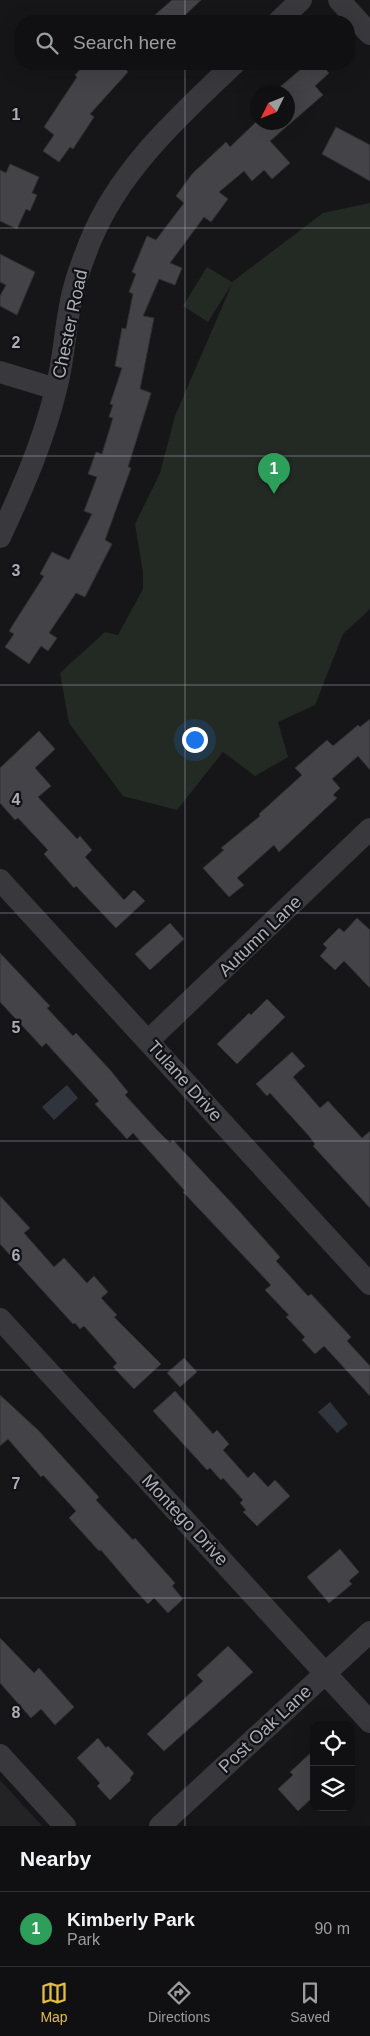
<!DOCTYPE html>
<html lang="en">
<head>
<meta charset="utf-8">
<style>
	:root { --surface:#101012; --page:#19191b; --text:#f1f3f6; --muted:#9c9d9f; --line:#303032; --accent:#e0bd46 }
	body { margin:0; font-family:Arial,sans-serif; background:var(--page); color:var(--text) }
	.controls { position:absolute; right:15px; bottom:15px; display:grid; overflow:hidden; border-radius:10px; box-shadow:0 5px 20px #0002 }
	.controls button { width:45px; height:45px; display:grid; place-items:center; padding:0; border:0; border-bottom:1px solid var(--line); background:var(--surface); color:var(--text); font:25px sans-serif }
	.compass { position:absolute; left:250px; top:85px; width:45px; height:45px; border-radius:50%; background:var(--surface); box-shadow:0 5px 20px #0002; rotate:227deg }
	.you { position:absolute; left:194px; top:739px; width:18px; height:18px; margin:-12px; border:4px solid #fff; border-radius:50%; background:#1a73e8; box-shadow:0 0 0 8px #1a73e833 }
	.badge { display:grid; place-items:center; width:32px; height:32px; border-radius:50%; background:var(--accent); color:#fff; font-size:16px; font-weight:700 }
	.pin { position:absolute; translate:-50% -41px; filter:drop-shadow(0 1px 2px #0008) }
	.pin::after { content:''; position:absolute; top:26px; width:18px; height:15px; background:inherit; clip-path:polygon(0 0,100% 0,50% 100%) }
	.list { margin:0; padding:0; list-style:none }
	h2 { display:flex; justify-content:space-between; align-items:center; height:65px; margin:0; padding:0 20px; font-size:21px }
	h2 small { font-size:16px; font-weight:400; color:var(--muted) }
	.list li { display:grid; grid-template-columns:32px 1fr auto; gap:15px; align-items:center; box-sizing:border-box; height:75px; padding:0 20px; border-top:1px solid var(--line) }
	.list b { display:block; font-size:19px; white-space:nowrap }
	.list p { margin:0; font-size:16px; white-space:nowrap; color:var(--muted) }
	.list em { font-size:16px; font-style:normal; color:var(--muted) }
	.icon { flex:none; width:28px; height:28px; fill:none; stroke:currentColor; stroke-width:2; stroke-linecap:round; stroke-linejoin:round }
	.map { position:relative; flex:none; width:370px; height:1826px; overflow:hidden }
	.search { position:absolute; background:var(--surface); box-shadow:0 5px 20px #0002; left:15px; right:15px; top:15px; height:55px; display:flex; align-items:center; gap:12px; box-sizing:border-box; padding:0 18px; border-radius:20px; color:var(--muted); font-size:19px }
	.sheet { height:140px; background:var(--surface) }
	nav { display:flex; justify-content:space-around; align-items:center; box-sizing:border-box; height:70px; border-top:1px solid var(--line); background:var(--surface); font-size:14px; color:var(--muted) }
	nav a { display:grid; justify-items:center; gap:2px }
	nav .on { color:var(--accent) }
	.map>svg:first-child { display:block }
	.built { fill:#232225 }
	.green { fill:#232a24 }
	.water { fill:#30353d }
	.building { fill:#444348; stroke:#313034 }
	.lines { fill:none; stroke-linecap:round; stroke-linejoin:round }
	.minor { stroke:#38383d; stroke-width:22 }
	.grid { fill:none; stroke:#aaacb7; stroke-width:1; stroke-opacity:0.55 }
	.labels { text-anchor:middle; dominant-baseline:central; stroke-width:4.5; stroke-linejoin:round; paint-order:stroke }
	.street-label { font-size:18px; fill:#aaacb7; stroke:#111113 }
	.grid-label { font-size:16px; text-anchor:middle; font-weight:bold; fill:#aaacb7; stroke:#111113; stroke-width:4.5; stroke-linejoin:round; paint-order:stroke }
</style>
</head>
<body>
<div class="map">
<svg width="370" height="1826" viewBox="0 0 370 1826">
	<rect width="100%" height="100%" fill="#161618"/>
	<path class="built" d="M 0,1780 L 42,1826 L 0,1826 Z"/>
	<path class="green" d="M 370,203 L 370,609 L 343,634 L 315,705 L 278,722 L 288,757 L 255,776 L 223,752 L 177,810 L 123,796 L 69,723 L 60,673 L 105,632 L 118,635 L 143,589 L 143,573 L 135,524 L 160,473 L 175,416 L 232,284 L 208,322 L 183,306 L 207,267 L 232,282 L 323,213 Z"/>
	<path class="water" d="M 67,1085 L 78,1098 L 54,1120 L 42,1107 Z
		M 330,1402 L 348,1424 L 337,1433 L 318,1412 Z"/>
	<path class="building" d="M 172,0 L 201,0 L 179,21 L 148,21 Z
		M 85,64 L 92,66 L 120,64 L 128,72 L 90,114 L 94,117 L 73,149 L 70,147 L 59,162 L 43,151 L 54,135 L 44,127 L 77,77 L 75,75 Z
		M 307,64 L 321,64 L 329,73 L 315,86 L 323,95 L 270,141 L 290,163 L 272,179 L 264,170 L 252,181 L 244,171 L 219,192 L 228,199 L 211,222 L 204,217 L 170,263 L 182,268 L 175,285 L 159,279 L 143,316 L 154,318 L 140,389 L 151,393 L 128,467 L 131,468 L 105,540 L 112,544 L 85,597 L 76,593 L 49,633 L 57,638 L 48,651 L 41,646 L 29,664 L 5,647 L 14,634 L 9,631 L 44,576 L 40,574 L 52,552 L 69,560 L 92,514 L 84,511 L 97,477 L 88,474 L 96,452 L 102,454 L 113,418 L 109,417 L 113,405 L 110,404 L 122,368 L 115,366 L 122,328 L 126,329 L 133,294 L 129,292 L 136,274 L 132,272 L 147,236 L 156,240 L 184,203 L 176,196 L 192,174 L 226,142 L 230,147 L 256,122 L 288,122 L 289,92 L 274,92 Z
		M 336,127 L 370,145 L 370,181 L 322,154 Z
		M 10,164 L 39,177 L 32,193 L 37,195 L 30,211 L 26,209 L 17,229 L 0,221 L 0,170 L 6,173 Z
		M 0,254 L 35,272 L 17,315 L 0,306 L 0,296 L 6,285 L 0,282 Z
		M 370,719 L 370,770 L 358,756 L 332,779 L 340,788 L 333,795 L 337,798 L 279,852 L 274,845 L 237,878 L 244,885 L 229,897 L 203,868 L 224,850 L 221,848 L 260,816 L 259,814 L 302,775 L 295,768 L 327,740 L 333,746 L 358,725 L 360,727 Z
		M 39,731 L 55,749 L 35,768 L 51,786 L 38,797 L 77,839 L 80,836 L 92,850 L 85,857 L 124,900 L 134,890 L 145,901 L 116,928 L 76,886 L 74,888 L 44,854 L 48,850 L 18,818 L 15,820 L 0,803 L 0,768 Z
		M 357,918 L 370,930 L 370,988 L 344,961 L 335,970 L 320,956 L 327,948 L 323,944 L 339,928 L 344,932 Z
		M 170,923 L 184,939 L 150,970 L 135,954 Z
		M 0,953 L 50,1006 L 47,1008 L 73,1036 L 76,1033 L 111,1071 L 128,1092 L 125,1095 L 158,1131 L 170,1143 L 173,1140 L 239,1211 L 280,1257 L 276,1261 L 308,1296 L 311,1294 L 351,1337 L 347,1341 L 370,1366 L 370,1396 L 324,1346 L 315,1354 L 302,1340 L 305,1337 L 286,1317 L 289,1315 L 265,1290 L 271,1285 L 183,1192 L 185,1191 L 133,1133 L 127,1139 L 95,1104 L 99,1101 L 46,1043 L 42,1047 L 0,1002 Z
		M 267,999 L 285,1017 L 237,1064 L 217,1044 L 249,1013 L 251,1015 Z
		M 292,1052 L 305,1066 L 293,1077 L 320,1108 L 328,1101 L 362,1138 L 370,1131 L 370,1208 L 313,1146 L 315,1144 L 309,1136 L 270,1093 L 267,1096 L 256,1084 Z
		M 0,1196 L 30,1228 L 24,1233 L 54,1267 L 64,1258 L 87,1283 L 94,1276 L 108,1292 L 101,1298 L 117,1315 L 114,1317 L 161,1364 L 134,1389 L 113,1367 L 117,1363 L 84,1326 L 80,1329 L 75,1323 L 73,1324 L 0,1244 Z
		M 184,1358 L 197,1372 L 180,1387 L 167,1373 Z
		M 175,1391 L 213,1434 L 217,1430 L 229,1444 L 223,1450 L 248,1478 L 254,1472 L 268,1487 L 275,1480 L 290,1496 L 257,1526 L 243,1512 L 246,1510 L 240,1503 L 243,1500 L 223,1478 L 221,1480 L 210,1468 L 207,1470 L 153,1411 Z
		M 0,1395 L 38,1430 L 99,1497 L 96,1500 L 133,1540 L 135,1538 L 175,1583 L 172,1586 L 183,1599 L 168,1613 L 154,1598 L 148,1604 L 135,1590 L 101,1550 L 99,1551 L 69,1518 L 76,1511 L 43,1475 L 41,1477 L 8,1439 L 0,1446 Z
		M 340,1549 L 359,1572 L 349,1581 L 352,1584 L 329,1603 L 307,1577 Z
		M 0,1638 L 34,1673 L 39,1668 L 74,1707 L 55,1725 L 41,1709 L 31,1718 L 0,1683 Z
		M 228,1646 L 253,1672 L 164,1751 L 147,1734 L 203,1681 L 197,1675 Z
		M 98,1738 L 106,1748 L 108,1746 L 134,1773 L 130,1778 L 131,1780 L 110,1800 L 97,1786 L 100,1783 L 77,1758 Z
		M 314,1750 L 314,1796 L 298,1811 L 278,1789 L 293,1775 L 290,1772 Z"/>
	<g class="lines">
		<path class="minor" d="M 339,0 L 370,34
			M 279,21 L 301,0
			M 0,372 L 56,389
			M 0,537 C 22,490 44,440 56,389 C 65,356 65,321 74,288 C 78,273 84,257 90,242 C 119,170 179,116 234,64
			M 0,880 L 370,1284
			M 148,1041 L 370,829
			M 0,1319 L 370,1722
			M 0,1755 L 65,1826
			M 160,1826 L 370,1632"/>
	</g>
	<path class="grid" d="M 185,0 L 185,21M 185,64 L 185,1826M 0,228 L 370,228M 0,456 L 370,456M 0,685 L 370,685M 0,913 L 370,913M 0,1141 L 370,1141M 0,1370 L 370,1370M 0,1598 L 370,1598"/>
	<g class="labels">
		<g class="street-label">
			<text transform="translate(70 324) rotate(-78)">Chester Road</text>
			<text transform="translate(260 936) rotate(-44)">Autumn Lane</text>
			<text transform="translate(185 1081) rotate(48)">Tulane Drive</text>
			<text transform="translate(185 1520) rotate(47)">Montego Drive</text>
			<text transform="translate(265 1729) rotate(-43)">Post Oak Lane</text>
		</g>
	</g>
	<g class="grid-label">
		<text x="16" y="120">1</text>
		<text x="16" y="348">2</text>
		<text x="16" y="576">3</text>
		<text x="16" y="805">4</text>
		<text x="16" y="1033">5</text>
		<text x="16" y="1261">6</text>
		<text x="16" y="1489">7</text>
		<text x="16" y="1718">8</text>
	</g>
</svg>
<div class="controls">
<button><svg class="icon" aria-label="locate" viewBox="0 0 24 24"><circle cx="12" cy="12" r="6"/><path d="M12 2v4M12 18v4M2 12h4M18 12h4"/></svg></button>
<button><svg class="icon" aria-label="layers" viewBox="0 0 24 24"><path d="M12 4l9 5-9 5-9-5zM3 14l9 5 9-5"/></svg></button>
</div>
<svg class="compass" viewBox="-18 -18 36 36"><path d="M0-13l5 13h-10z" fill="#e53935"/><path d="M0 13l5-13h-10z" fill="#9c9d9f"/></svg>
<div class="you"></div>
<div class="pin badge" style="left:274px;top:494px;background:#2e9e5b">1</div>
<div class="search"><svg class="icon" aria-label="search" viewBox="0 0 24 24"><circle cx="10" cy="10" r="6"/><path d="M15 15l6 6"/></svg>Search here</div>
</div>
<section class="sheet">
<h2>Nearby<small></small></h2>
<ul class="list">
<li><span class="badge" style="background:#2e9e5b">1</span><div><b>Kimberly Park</b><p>Park</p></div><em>90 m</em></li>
</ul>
</section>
<nav>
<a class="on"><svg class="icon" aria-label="map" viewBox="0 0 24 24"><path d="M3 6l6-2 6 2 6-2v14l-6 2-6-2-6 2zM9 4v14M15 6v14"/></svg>Map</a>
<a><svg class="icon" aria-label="directions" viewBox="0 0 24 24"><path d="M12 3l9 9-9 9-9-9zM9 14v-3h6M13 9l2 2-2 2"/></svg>Directions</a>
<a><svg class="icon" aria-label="saved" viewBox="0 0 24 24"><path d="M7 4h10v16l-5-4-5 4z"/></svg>Saved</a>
</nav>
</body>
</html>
